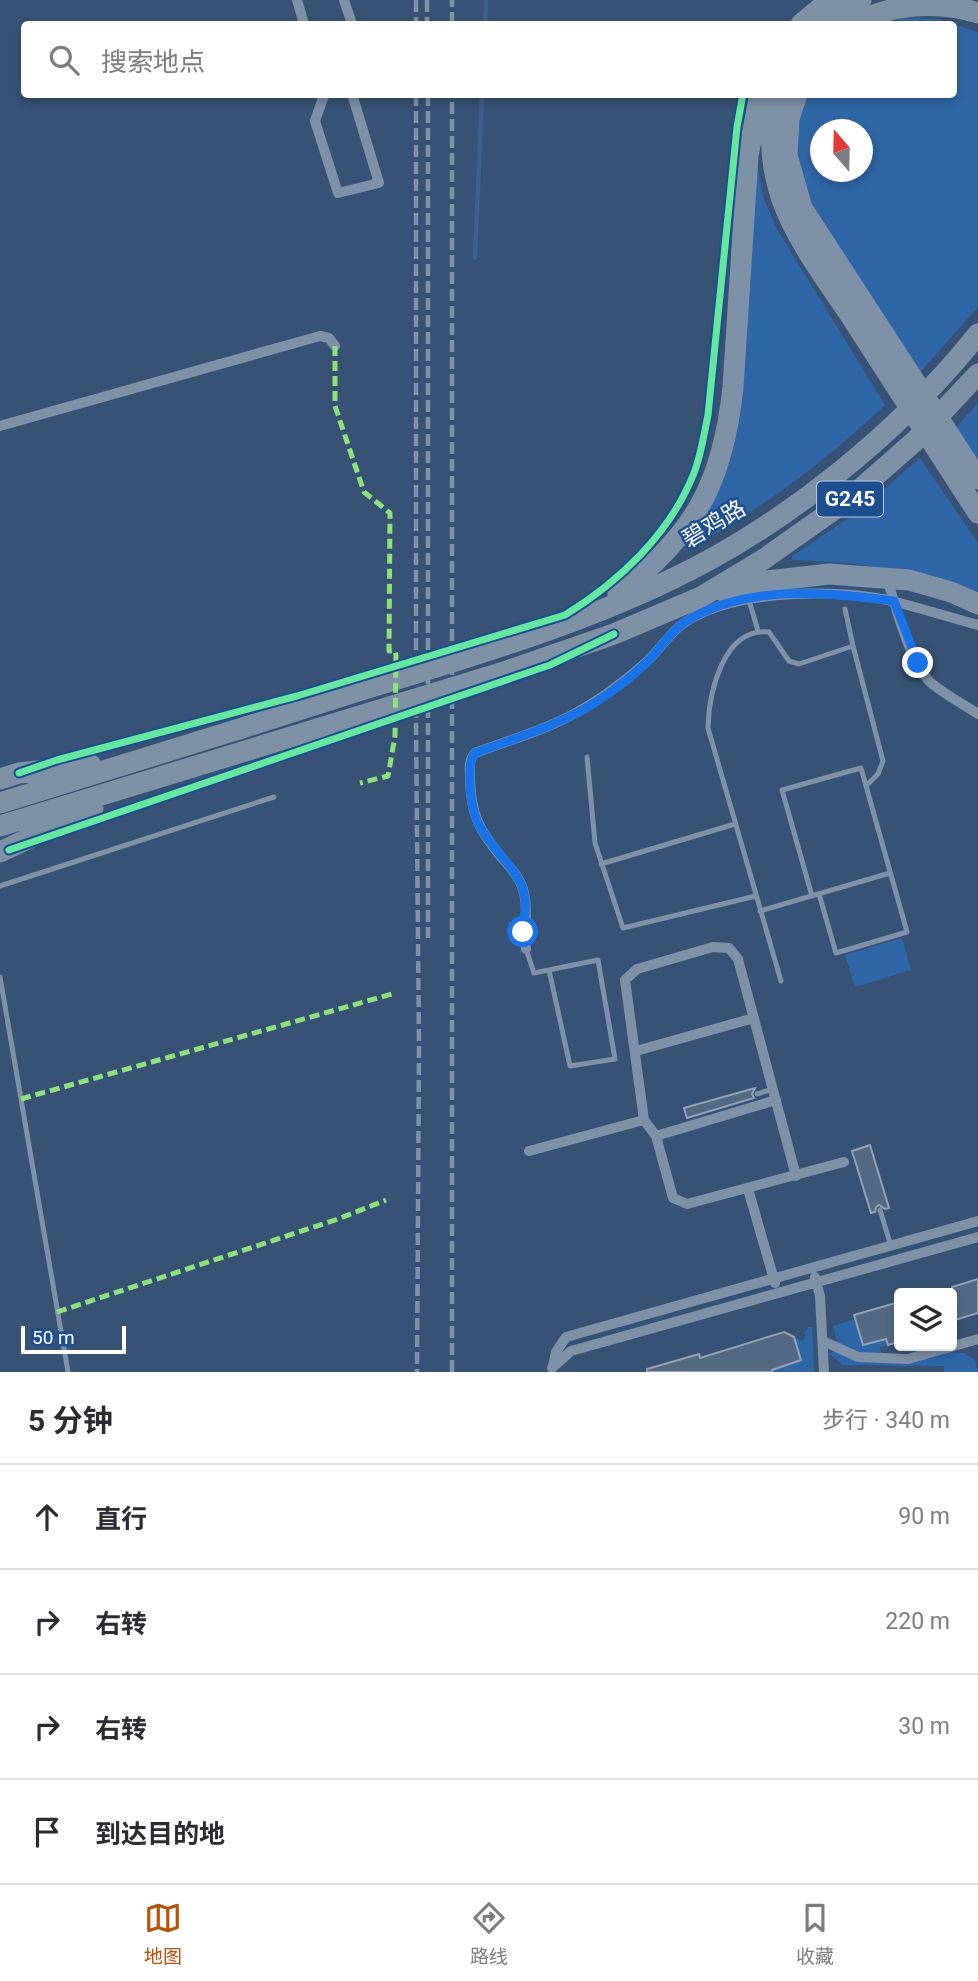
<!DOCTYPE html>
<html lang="zh">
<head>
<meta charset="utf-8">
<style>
	:root { --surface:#fff; --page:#f2f2f3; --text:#2b2b33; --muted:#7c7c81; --line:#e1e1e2; --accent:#b45309 }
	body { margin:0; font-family:Roboto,"Noto Sans SC",sans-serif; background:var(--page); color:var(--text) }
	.controls { position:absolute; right:21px; bottom:21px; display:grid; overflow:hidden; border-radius:7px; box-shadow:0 4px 10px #0003 }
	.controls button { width:63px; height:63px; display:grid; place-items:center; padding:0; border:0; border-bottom:2px solid var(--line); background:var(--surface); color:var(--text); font:35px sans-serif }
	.compass { position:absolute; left:810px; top:119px; width:63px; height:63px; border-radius:50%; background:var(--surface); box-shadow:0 4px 10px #0003; rotate:340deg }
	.scale { position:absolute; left:21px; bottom:18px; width:105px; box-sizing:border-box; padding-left:7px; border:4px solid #fff; border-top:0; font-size:19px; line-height:24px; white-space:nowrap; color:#fff; -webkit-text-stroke:5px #1b4f8f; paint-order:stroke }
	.stop { position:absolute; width:21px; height:21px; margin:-16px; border:5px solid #1a73e8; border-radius:50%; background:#fff }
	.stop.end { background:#1a73e8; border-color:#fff; box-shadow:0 2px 7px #0008 }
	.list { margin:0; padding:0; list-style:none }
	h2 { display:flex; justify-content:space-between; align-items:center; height:91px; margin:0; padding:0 28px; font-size:30px }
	h2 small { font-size:23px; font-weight:400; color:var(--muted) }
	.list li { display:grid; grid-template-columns:46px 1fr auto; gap:21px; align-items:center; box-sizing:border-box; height:105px; padding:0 28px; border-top:2px solid var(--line) }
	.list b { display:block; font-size:26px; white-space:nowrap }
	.list em { font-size:23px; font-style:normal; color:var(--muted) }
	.icon { flex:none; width:38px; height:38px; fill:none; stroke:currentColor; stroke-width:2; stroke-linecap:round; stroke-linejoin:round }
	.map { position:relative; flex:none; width:978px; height:1372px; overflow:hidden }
	.search { position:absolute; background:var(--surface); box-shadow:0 4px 10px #0003; left:21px; right:21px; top:21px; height:77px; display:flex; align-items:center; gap:18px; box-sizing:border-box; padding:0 24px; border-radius:7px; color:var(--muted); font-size:26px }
	.sheet { height:511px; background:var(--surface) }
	nav { display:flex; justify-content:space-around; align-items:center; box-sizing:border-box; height:98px; border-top:2px solid var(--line); background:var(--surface); font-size:19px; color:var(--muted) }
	nav a { display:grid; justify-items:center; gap:4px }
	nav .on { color:var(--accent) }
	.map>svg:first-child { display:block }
	.green { fill:#2f66a5; fill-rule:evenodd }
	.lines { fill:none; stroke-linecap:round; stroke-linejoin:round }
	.stream { stroke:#3b618d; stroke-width:4.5 }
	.building { fill:#526984; stroke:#92a2b6; stroke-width:2 }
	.lane { stroke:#7d92a8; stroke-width:5 }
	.street { stroke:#7d92a8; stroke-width:10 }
	.highway { stroke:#7e92a7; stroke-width:21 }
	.rail { stroke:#7e92a7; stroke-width:4.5; stroke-dasharray:12 5; stroke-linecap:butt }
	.quiet { stroke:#8de07e; stroke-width:5; stroke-dasharray:10 5; stroke-linecap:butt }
	.cycleway-casing { stroke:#1b4f8f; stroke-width:11 }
	.cycleway { stroke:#66e7a1; stroke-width:7 }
	.route { stroke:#1a73e8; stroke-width:9 }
	.labels { text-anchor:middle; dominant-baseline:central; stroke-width:5; stroke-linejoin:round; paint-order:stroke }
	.shield { fill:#1b4f8f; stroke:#bbcadd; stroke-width:2 }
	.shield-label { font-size:21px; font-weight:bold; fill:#fff }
	.street-label { font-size:23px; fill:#fff; stroke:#1b4f8f }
</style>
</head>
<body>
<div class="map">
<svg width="978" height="1372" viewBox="0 0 978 1372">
	<rect width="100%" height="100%" fill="#365274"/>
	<path class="green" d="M 907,18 L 938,19 L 978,32 L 978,307 L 916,377 L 804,192 L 796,143 L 802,106 L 806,95 L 954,94 L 954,24 L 883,24 ZM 820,130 L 862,130 L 862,172 L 820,172 Z
		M 756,156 L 763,197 L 777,229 L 885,405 C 824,463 757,513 682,552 C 701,526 714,501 725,472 Z
		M 978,403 L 978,473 L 952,432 Z
		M 920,458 L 978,543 L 978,600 L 891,570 L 848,563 L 792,560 L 792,556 L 859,511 Z
		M 902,938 L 911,970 L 855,987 L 845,955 Z
		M 855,1319 L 863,1345 L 886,1339 L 888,1345 L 880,1347 L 882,1354 L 857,1353 L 837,1342 L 833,1326 Z
		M 808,1327 L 812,1327 L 814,1372 L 772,1372 L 772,1370 L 801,1360 L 794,1337 L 803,1341 L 806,1336 L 804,1334 Z
		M 833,1351 L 859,1361 L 947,1352 L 965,1353 L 975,1360 L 978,1372 L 944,1372 L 944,1366 L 842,1365 L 830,1354 Z"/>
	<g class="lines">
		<path class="stream" d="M 485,24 L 486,0
			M 475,258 L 482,94"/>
	</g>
	<path class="building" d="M 755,1088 L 752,1094 L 754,1098 L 687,1118 L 684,1108 Z
		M 870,1145 L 889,1208 L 885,1209 L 879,1205 L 876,1207 L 875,1212 L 871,1213 L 852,1151 Z
		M 978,1279 L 978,1313 L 952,1321 L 952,1287 Z
		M 899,1302 L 899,1342 L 888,1345 L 886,1339 L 863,1345 L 854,1315 Z
		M 784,1332 L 794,1337 L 801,1360 L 772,1370 L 772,1372 L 647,1372 L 647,1369 L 699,1354 L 700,1358 Z"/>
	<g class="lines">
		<path class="lane" d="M 749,600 L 758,631
			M 845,609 L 853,646
			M 587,757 L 595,843 L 623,928 L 756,896
			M 601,864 L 735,824
			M 0,886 L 274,797
			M 812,896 L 782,790 L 861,768 L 907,932 L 836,953 L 819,894
			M 760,911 L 890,873
			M 526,949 L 534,973 L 598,960 L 615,1059 L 570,1066 L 549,970
			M 0,977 L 68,1372
			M 781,981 L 708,728 C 709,693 723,627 769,632 L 789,661 L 799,664 L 853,646 L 883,761 L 878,774 L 866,786
			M 757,1094 L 773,1089
			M 880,1210 L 891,1246"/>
		<path class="street" d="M 297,0 L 304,24
			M 344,0 L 352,24
			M 327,94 L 324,95 L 315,121 L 338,193 L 379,183 L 352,94
			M 0,426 L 320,336 L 329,338 L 335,346
			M 887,579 C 896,607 909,658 928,680 C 937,690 965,705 978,714
			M 526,949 C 523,928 530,904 521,884 C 517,874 509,866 502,858 C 479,830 471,815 470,779 C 470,769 468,761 475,753 C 504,742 536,733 564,719 C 593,705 619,686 643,665 C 658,653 668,634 684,623 C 733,589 839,588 896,602 C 924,609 951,618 978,625
			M 636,1051 L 754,1018
			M 644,1120 L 625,980 L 637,969 L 713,947 L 729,948 L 738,959 L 796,1176
			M 656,1136 L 776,1100
			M 529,1151 L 644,1120 L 656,1136 L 673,1198 L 687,1204 L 844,1162
			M 748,1189 L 775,1283
			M 815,1277 L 820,1296 L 824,1372
			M 823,1341 L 858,1357 L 908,1359 L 978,1339
			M 553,1366 L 556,1352 L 566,1337 L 978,1221
			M 552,1368 L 571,1351 L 978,1237"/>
		<path class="highway" d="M 801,24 L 830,0
			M 823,24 L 840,11 L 861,0
			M 853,24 C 892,4 936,0 978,13
			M 778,94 C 767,129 771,166 782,200 C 797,241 826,279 850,315 C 893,381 935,447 978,513
			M 797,94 L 789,119 L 787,155 L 802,208 L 978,479
			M 723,591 L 759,582 L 829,574 L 909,580 L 951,592 L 978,604
			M 618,594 C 694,535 723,484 733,387 L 748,156 L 760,94
			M 0,779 L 19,773 L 91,765
			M 0,803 C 118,767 237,730 355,692 C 461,659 568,629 668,581 C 783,527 899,433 978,334
			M 0,826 L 507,671 L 614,634 L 701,597 L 764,559 L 849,499 L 915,441 L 978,374
			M 0,852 L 93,808"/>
		<path class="rail" d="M 416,0 L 416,24
			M 427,0 L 427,24
			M 452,24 L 452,0
			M 416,94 L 416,725 L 419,1047 L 417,1372
			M 428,94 L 428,938
			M 452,1372 L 452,94"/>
		<path class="quiet" d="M 335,346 L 335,406 L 364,492 L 390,513 L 389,651 L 395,651 L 396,655 L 395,736 L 388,776 L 360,783
			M 21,1099 L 392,994
			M 57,1312 L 338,1219 L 386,1200"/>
		<g class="cycleway-casing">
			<path id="cycleway" d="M 19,773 L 57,760 L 297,696 L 565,615 C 619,582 670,534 694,473 C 701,455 704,434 708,415 L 737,127 L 743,94
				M 9,850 L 550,665 L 614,634"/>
		</g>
		<use href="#cycleway" class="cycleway"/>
	</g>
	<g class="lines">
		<path class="route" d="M 523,932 C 525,916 528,899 521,884 C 516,874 509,865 502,857 C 479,830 470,815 470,779 C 470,769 469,761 475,753 C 518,737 564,724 602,698 C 618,687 635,674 648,661 C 660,649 670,632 685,622 C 745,584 827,592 894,601 L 918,663"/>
	</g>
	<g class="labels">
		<rect class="shield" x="817" y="481.5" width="66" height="35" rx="5"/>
		<g class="shield-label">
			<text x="850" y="499">G245</text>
		</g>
		<g class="street-label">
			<text transform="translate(714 524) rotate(-31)">碧鸡路</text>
		</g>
	</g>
</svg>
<div class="controls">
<button><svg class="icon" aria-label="layers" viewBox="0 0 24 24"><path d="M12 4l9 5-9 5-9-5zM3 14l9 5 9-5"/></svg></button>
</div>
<svg class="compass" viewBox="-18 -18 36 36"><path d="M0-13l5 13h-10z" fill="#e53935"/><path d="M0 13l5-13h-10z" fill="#7c7c81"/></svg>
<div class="scale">50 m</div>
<div class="stop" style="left:523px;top:932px"></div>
<div class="stop end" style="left:918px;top:663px"></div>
<div class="search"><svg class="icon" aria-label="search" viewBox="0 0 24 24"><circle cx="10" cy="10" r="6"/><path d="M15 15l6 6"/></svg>搜索地点</div>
</div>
<section class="sheet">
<h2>5 分钟<small>步行 · 340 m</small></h2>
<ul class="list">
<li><svg class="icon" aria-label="ahead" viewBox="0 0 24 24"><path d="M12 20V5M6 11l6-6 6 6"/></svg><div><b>直行</b></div><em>90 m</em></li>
<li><svg class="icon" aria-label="right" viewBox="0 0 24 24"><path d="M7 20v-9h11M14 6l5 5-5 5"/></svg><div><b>右转</b></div><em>220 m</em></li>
<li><svg class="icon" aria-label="right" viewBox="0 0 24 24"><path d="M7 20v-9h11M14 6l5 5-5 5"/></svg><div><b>右转</b></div><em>30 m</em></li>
<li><svg class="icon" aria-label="arrive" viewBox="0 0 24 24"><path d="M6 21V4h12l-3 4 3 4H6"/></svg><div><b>到达目的地</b></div></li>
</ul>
</section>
<nav>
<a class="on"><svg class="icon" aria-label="map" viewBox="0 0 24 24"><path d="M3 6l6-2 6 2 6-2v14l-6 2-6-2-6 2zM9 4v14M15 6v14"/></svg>地图</a>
<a><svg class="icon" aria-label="directions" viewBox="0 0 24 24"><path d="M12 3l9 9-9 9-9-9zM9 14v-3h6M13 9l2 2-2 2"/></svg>路线</a>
<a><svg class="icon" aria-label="saved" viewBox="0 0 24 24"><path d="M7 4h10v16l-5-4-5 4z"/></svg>收藏</a>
</nav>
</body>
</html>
